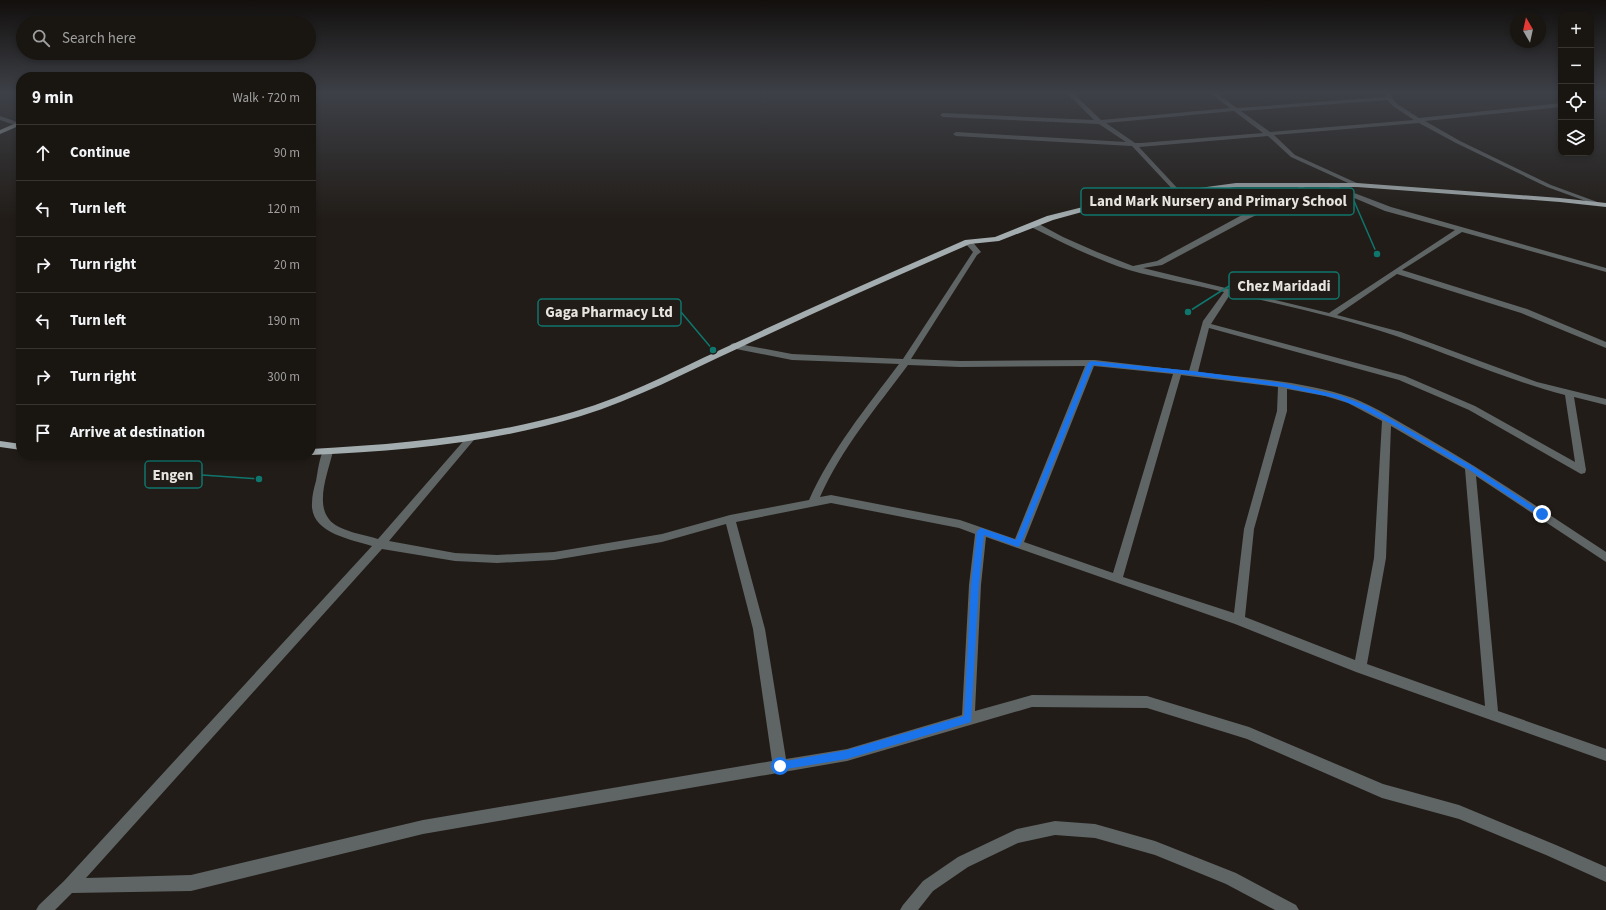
<!DOCTYPE html>
<html lang="en">
<head>
<meta charset="utf-8">
<style>
	:root { --surface:#191511; --page:#26221f; --text:#f1f3f6; --muted:#9f9f9f; --line:#373431 }
	body { margin:0; font-family:"Source Sans 3",sans-serif; background:var(--page); color:var(--text) }
	.controls { position:absolute; right:12px; top:12px; display:grid; overflow:hidden; border-radius:8px; box-shadow:0 2px 6px #0003 }
	.controls button { width:36px; height:36px; display:grid; place-items:center; padding:0; border:0; border-bottom:1px solid var(--line); background:var(--surface); color:var(--text); font:20px sans-serif }
	.compass { position:absolute; left:1510px; top:12px; width:36px; height:36px; border-radius:50%; background:var(--surface); box-shadow:0 2px 6px #0003; rotate:351deg }
	.stop { position:absolute; width:12px; height:12px; margin:-9px; border:3px solid #1a73e8; border-radius:50%; background:#fff }
	.stop.end { background:#1a73e8; border-color:#fff; box-shadow:0 1px 4px #0008 }
	.list { margin:0; padding:0; list-style:none }
	h2 { display:flex; justify-content:space-between; align-items:center; height:52px; margin:0; padding:0 16px; font-size:17px }
	h2 small { font-size:13px; font-weight:400; color:var(--muted) }
	.list li { display:grid; grid-template-columns:26px 1fr auto; gap:12px; align-items:center; box-sizing:border-box; height:56px; padding:0 16px; border-top:1px solid var(--line) }
	.list b { display:block; font-size:15px; white-space:nowrap }
	.list em { font-size:13px; font-style:normal; color:var(--muted) }
	.icon { flex:none; width:22px; height:22px; fill:none; stroke:currentColor; stroke-width:2; stroke-linecap:round; stroke-linejoin:round }
	.map { position:relative; flex:none; width:1606px; height:910px; overflow:hidden }
	.search { position:absolute; background:var(--surface); box-shadow:0 2px 6px #0003; left:16px; top:16px; width:300px; height:44px; display:flex; align-items:center; gap:10px; box-sizing:border-box; padding:0 14px; border-radius:22px; color:var(--muted); font-size:15px }
	.panel { position:absolute; background:var(--surface); box-shadow:0 2px 6px #0003; left:16px; top:72px; width:300px; height:388px; border-radius:16px }
	.map>svg:first-child { display:block }
	.lines { fill:none; stroke-linecap:round; stroke-linejoin:round }
	.minor { fill:#5f6465; fill-rule:evenodd }
	.major { fill:#a3acae; fill-rule:evenodd }
	.route { fill:#1a73e8 }
	.leader { fill:none; stroke:#0f766e; stroke-width:1.5 }
	.callout-dot { fill:#0f766e; stroke:#211c17; stroke-width:1.5 }
	.callout { fill:#211c17; stroke:#0f766e; stroke-width:1.5 }
	.callout-label { font-size:15px; text-anchor:middle; font-weight:bold; fill:#e7e4df }
</style>
</head>
<body>
<div class="map">
<svg width="1606" height="910" viewBox="0 0 1606 910">
	<rect width="100%" height="100%" fill="#211c17"/>
	<g class="lines">
		<path class="minor" d="M 1067,93 L 1073,93 L 1101,120 L 1230,108 L 1210,93 L 1216,93 L 1237,108 L 1386,97 L 1385,93 L 1391,93 L 1392,98 L 1397,104 L 1419,118 L 1561,103 L 1561,107 L 1425,121 L 1460,141 L 1551,185 L 1600,203 L 1594,204 L 1547,187 L 1456,143 L 1419,123 L 1274,135 L 1295,155 L 1359,184 L 1360,185 L 1357,187 L 1291,157 L 1268,136 L 1139,147 L 1180,191 L 1180,193 L 1176,193 L 1132,146 L 956,136 L 953,134 L 956,132 L 1126,142 L 1099,124 L 943,117 L 940,115 L 943,113 L 1094,120 ZM 1387,100 L 1393,106 L 1414,120 L 1270,132 L 1241,111 ZM 1234,111 L 1263,133 L 1141,143 L 1135,143 L 1106,123 Z
			M 0,116 L 20,123 L 21,124 L 18,126 L 0,120 Z
			M 1328,183 L 1391,207 L 1606,268 L 1606,272 L 1462,232 L 1402,270 L 1527,309 L 1606,342 L 1606,348 L 1521,313 L 1397,274 L 1337,315 L 1401,332 L 1537,382 L 1606,399 L 1606,405 L 1574,397 L 1586,470 L 1585,473 L 1581,474 L 1469,410 L 1399,380 L 1209,328 L 1198,372 C 1249,378 1304,381 1353,398 C 1376,407 1401,423 1422,435 C 1485,471 1545,512 1606,552 L 1606,562 L 1476,476 L 1498,711 L 1606,749 L 1606,761 L 1356,672 L 1235,624 L 986,537 L 981,585 L 975,711 L 1032,695 L 1147,696 L 1249,727 L 1383,784 L 1459,805 L 1556,845 L 1606,867 L 1606,882 L 1546,855 L 1459,819 L 1382,798 L 1247,739 L 1147,708 L 1032,707 L 847,761 L 423,834 L 191,891 L 72,893 L 55,910 L 36,910 L 39,905 L 64,881 L 372,546 C 350,539 310,533 312,503 C 312,495 314,488 316,481 C 318,471 319,458 324,449 L 332,449 L 333,451 C 328,474 310,513 339,527 C 351,533 365,535 378,539 L 467,437 L 473,437 L 475,439 L 473,441 L 389,541 L 455,553 L 497,555 L 554,552 L 662,534 L 730,515 L 809,500 C 832,449 866,408 899,364 L 792,360 L 731,348 L 730,346 L 731,344 L 734,343 L 792,354 L 903,359 L 973,252 L 964,242 L 968,240 L 971,240 L 981,252 L 977,255 L 911,359 L 960,361 L 1095,360 L 1189,371 L 1203,321 L 1224,292 C 1193,284 1160,279 1129,270 C 1095,259 1063,243 1031,227 L 1031,223 L 1037,223 L 1063,237 L 1097,252 L 1133,266 L 1157,261 L 1242,215 L 1290,195 L 1302,184 L 1306,184 L 1306,186 L 1294,197 L 1248,219 L 1162,265 L 1143,268 L 1329,313 L 1455,230 L 1385,211 L 1326,186 L 1325,185 ZM 1231,293 C 1286,306 1343,318 1396,336 C 1452,355 1507,380 1565,395 L 1575,462 L 1475,406 L 1405,376 L 1211,324 ZM 908,365 L 960,367 L 1085,366 L 1015,539 L 960,520 L 831,495 L 820,497 C 842,448 876,408 908,365 ZM 1094,366 L 1173,374 L 1113,573 L 1024,542 ZM 1181,375 L 1278,387 L 1277,411 L 1244,529 L 1234,613 L 1123,577 ZM 1287,389 L 1325,396 L 1348,403 L 1382,421 L 1374,558 L 1355,660 L 1245,617 L 1254,529 L 1287,411 ZM 1391,426 L 1465,469 L 1485,706 L 1367,664 L 1386,558 ZM 831,503 L 959,528 L 975,534 L 969,585 L 962,715 L 847,749 L 786,759 L 765,629 L 736,522 ZM 726,524 L 753,629 L 772,761 L 423,820 L 191,875 L 86,878 L 382,549 L 455,561 L 497,563 L 554,560 L 662,542 Z
			M 1055,821 L 1095,824 L 1155,841 L 1236,873 L 1296,905 L 1299,910 L 1275,910 L 1226,884 L 1155,855 L 1095,838 L 1055,835 L 1018,843 L 968,867 L 933,891 L 918,910 L 900,910 L 903,905 L 923,881 L 958,857 L 1017,829 Z"/>
		<path class="major" d="M 21,121 L 21,125 L 0,134 L 0,130 Z
			M 1236,183 L 1357,183 L 1560,198 L 1606,203 L 1606,207 L 1560,202 L 1357,187 L 1236,187 L 1111,204 L 1053,220 L 999,241 L 970,244 C 892,278 815,312 739,348 C 687,372 636,399 581,416 C 493,443 402,451 311,455 L 309,455 L 311,455 L 311,449 C 399,444 487,437 573,412 C 629,396 680,368 733,344 C 810,308 888,274 965,240 L 995,237 L 1047,216 L 1111,200 Z
			M 0,441 L 21,444 L 21,450 L 0,447 Z"/>
	</g>
	<linearGradient id="sky" x2="0" y2="1"><stop stop-color="#120f0d"/><stop offset="0.42" stop-color="#3d4047"/><stop offset="1" stop-color="#3d4047" stop-opacity="0"/></linearGradient>
	<rect width="1606" height="220" fill="url(#sky)"/>
	<path class="route" d="M 1091,361 L 1193,371 L 1283,383 L 1339,395 L 1368,406 L 1472,466 L 1545,514 L 1544,516 L 1539,516 L 1468,469 L 1393,425 L 1363,409 L 1336,398 L 1283,387 L 1193,375 L 1093,365 L 1020,546 L 1018,547 L 984,535 L 979,585 L 971,722 L 847,759 L 780,770 L 776,769 L 775,766 L 776,763 L 780,762 L 847,750 L 964,716 L 971,585 L 977,531 L 981,528 L 1016,540 L 1088,363 Z"/>
	<path class="leader" d="M1377 254L1354 201M1188 312L1229 286M713 350L681 312M259 479L202 475"/>
	<g class="callout-dot">
		<circle cx="1377" cy="254" r="4"/>
		<circle cx="1188" cy="312" r="4"/>
		<circle cx="713" cy="350" r="4"/>
		<circle cx="259" cy="479" r="4"/>
	</g>
	<g class="callout">
		<rect x="1081" y="188" width="273" height="27" rx="4"/>
		<rect x="1229" y="272" width="110" height="27" rx="4"/>
		<rect x="538" y="299" width="143" height="27" rx="4"/>
		<rect x="145" y="461" width="57" height="27" rx="4"/>
	</g>
	<g class="callout-label">
		<text x="1218" y="206">Land Mark Nursery and Primary School</text>
		<text x="1284" y="291">Chez Maridadi</text>
		<text x="609" y="317">Gaga Pharmacy Ltd</text>
		<text x="173" y="480">Engen</text>
	</g>
</svg>
<div class="controls">
<button>+</button>
<button>−</button>
<button><svg class="icon" aria-label="locate" viewBox="0 0 24 24"><circle cx="12" cy="12" r="6"/><path d="M12 2v4M12 18v4M2 12h4M18 12h4"/></svg></button>
<button><svg class="icon" aria-label="layers" viewBox="0 0 24 24"><path d="M12 4l9 5-9 5-9-5zM3 14l9 5 9-5"/></svg></button>
</div>
<svg class="compass" viewBox="-18 -18 36 36"><path d="M0-13l5 13h-10z" fill="#e53935"/><path d="M0 13l5-13h-10z" fill="#9f9f9f"/></svg>
<div class="stop" style="left:780px;top:766px"></div>
<div class="stop end" style="left:1542px;top:514px"></div>
<div class="search"><svg class="icon" aria-label="search" viewBox="0 0 24 24"><circle cx="10" cy="10" r="6"/><path d="M15 15l6 6"/></svg>Search here</div>
<section class="panel">
<h2>9 min<small>Walk · 720 m</small></h2>
<ul class="list">
<li><svg class="icon" aria-label="ahead" viewBox="0 0 24 24"><path d="M12 20V5M6 11l6-6 6 6"/></svg><div><b>Continue</b></div><em>90 m</em></li>
<li><svg class="icon" aria-label="left" viewBox="0 0 24 24"><path d="M17 20v-9H6M10 6l-5 5 5 5"/></svg><div><b>Turn left</b></div><em>120 m</em></li>
<li><svg class="icon" aria-label="right" viewBox="0 0 24 24"><path d="M7 20v-9h11M14 6l5 5-5 5"/></svg><div><b>Turn right</b></div><em>20 m</em></li>
<li><svg class="icon" aria-label="left" viewBox="0 0 24 24"><path d="M17 20v-9H6M10 6l-5 5 5 5"/></svg><div><b>Turn left</b></div><em>190 m</em></li>
<li><svg class="icon" aria-label="right" viewBox="0 0 24 24"><path d="M7 20v-9h11M14 6l5 5-5 5"/></svg><div><b>Turn right</b></div><em>300 m</em></li>
<li><svg class="icon" aria-label="arrive" viewBox="0 0 24 24"><path d="M6 21V4h12l-3 4 3 4H6"/></svg><div><b>Arrive at destination</b></div></li>
</ul>
</section>
</div>
</body>
</html>
